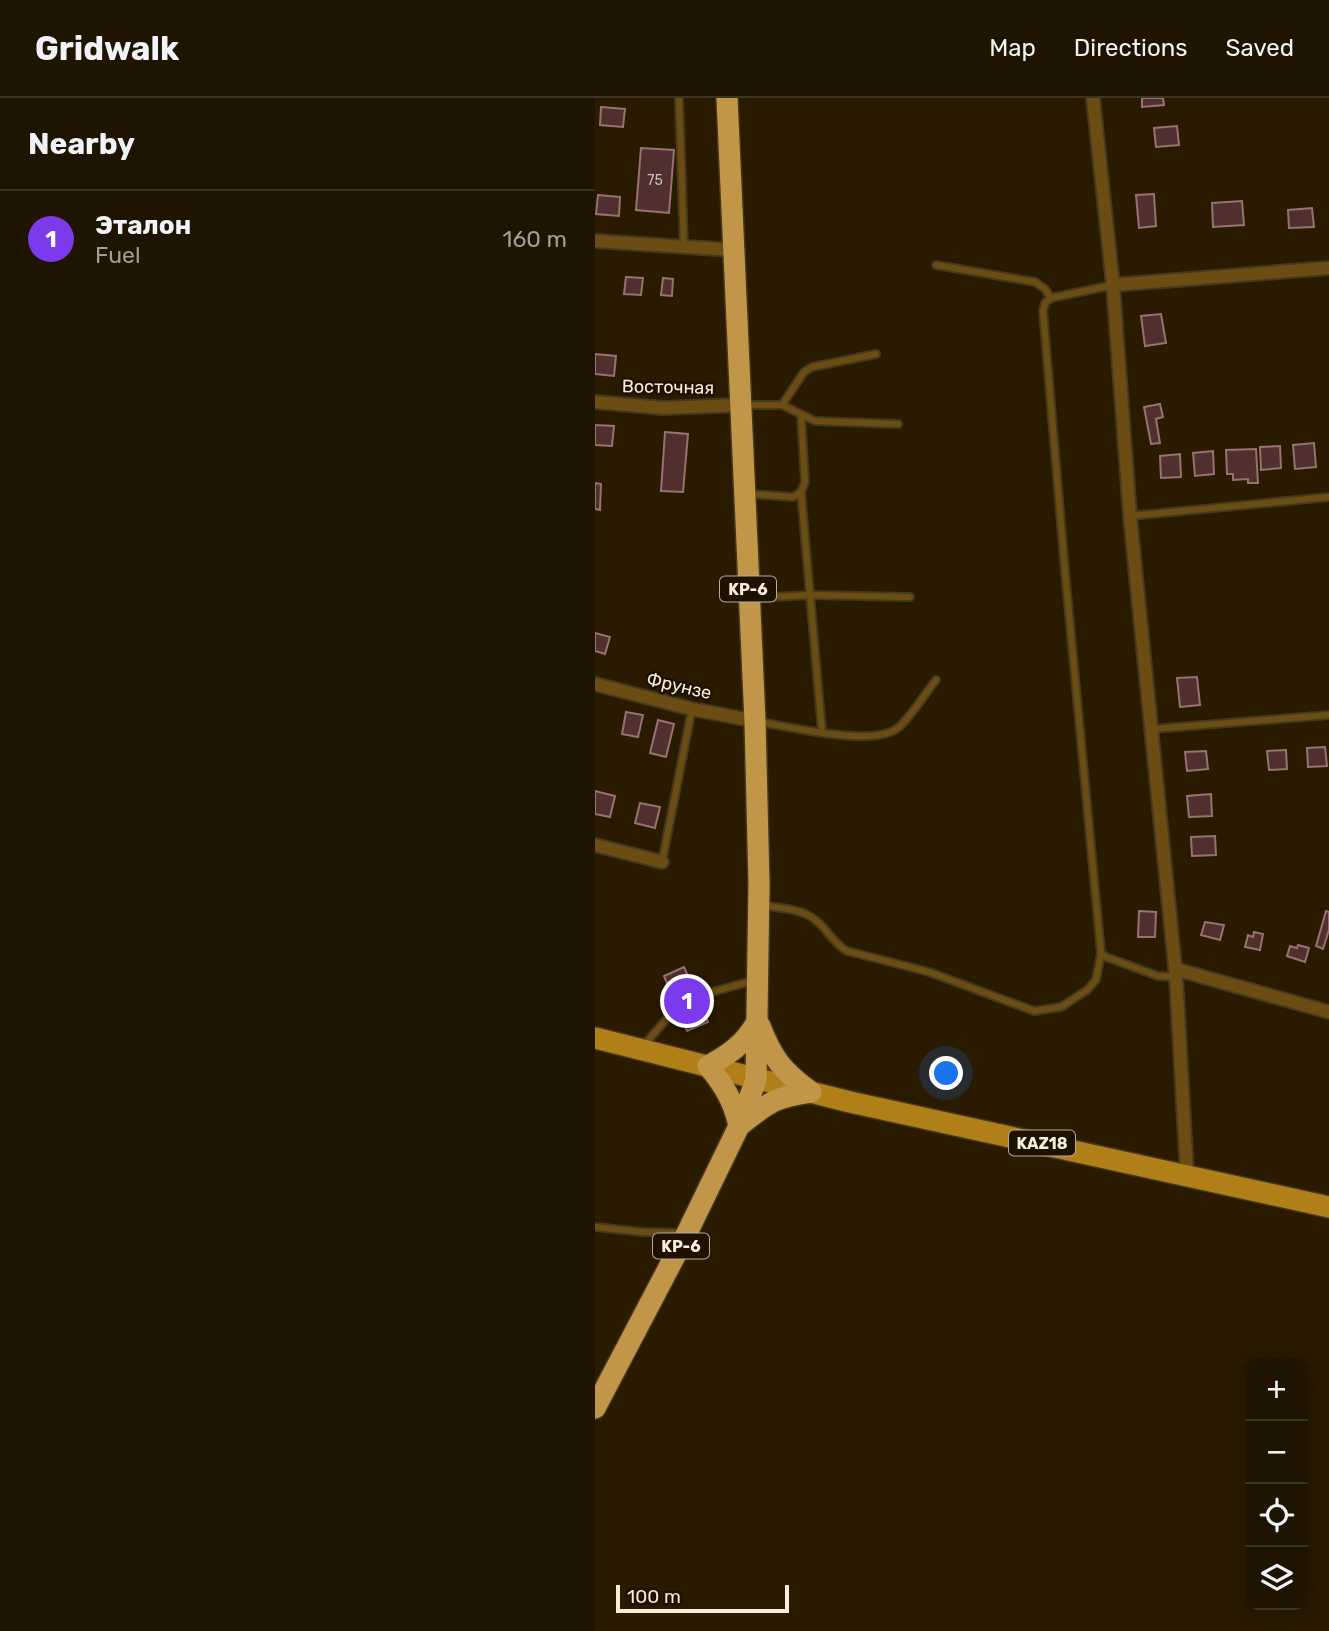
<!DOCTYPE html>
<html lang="en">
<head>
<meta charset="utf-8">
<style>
	:root { --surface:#1f1400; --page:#271d0a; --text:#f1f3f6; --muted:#a19e99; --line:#3c3322; --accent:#7c3aed }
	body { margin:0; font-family:Rubik,sans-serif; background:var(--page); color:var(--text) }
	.controls { position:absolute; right:21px; bottom:21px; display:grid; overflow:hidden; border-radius:14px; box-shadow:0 4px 18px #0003 }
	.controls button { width:63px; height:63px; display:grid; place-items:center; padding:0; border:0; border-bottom:2px solid var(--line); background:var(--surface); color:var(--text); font:35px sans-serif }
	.scale { position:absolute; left:21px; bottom:18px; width:173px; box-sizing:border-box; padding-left:7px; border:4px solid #f6eddd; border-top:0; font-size:19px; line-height:24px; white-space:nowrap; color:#f6eddd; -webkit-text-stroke:5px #1f1100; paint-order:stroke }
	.you { position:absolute; left:352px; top:976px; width:24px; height:24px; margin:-18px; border:5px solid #fff; border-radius:50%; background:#1a73e8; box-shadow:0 0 0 10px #1a73e833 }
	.badge { display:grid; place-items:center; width:46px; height:46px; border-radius:50%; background:var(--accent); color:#fff; font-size:23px; font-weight:700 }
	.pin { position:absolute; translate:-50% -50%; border:4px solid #fff; box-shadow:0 2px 7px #0006 }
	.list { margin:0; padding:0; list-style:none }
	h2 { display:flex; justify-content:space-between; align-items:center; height:91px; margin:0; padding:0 28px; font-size:30px }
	h2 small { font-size:23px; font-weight:400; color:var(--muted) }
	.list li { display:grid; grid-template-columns:46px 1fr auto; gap:21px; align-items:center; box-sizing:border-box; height:98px; padding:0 28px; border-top:2px solid var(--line) }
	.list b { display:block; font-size:26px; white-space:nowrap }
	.list p { margin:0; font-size:23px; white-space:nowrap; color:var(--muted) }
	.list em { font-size:23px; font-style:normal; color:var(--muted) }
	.icon { flex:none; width:38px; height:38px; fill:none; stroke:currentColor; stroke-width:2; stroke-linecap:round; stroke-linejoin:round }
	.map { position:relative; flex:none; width:734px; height:1533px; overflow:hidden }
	header { display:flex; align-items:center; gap:42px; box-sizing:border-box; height:98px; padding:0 35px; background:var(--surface); border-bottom:2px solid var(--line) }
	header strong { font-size:33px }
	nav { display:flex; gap:38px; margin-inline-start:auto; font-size:24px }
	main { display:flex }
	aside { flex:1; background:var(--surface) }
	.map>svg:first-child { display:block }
	.building { fill:#50302f; stroke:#977270; stroke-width:2 }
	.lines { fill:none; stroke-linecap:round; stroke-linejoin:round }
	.lane-casing { stroke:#46381f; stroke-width:10 }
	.street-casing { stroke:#46381f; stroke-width:16 }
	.primary-casing { stroke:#46381f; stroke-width:24 }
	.highway-casing { stroke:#46381f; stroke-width:24 }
	.lane { stroke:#6b4d13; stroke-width:6 }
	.street { stroke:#6b4d13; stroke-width:12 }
	.primary { stroke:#b07f18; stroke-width:21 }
	.highway { stroke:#c29648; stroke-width:21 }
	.labels { text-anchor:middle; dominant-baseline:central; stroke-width:5; stroke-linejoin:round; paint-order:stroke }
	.number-label { font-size:14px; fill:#ccbeb2 }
	.shield { fill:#1f1100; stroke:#b6ab9b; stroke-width:2 }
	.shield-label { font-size:16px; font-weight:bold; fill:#f6eddd }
	.street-label { font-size:18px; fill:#f6eddd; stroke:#1f1100 }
</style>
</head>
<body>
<header>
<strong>Gridwalk</strong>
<nav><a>Map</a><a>Directions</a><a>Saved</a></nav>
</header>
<main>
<aside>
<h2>Nearby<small></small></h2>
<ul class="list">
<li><span class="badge">1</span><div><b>Эталон</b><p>Fuel</p></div><em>160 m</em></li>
</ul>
</aside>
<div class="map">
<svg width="734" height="1533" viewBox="0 0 734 1533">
	<rect width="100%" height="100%" fill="#291a00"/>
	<path class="building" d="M 547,0 L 568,0 L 569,7 L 547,9 Z
		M 6,9 L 30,11 L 28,29 L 5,27 Z
		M 582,28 L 584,47 L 561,49 L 559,30 Z
		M 46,50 L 79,52 L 74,115 L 41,112 Z
		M 559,96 L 561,128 L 544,130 L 541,97 Z
		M 3,97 L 25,99 L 24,118 L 1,116 Z
		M 647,103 L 649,127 L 618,129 L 617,105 Z
		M 717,110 L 719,129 L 694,130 L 693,112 Z
		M 31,179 L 48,180 L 46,197 L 29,196 Z
		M 68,180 L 78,181 L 77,198 L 66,197 Z
		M 566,216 L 571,245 L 550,248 L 546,218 Z
		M 0,256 L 21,258 L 19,278 L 0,276 Z
		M 565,306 L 568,319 L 561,321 L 565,345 L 556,346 L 549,309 Z
		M 0,327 L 19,328 L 17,348 L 0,347 Z
		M 70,334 L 93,336 L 88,394 L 66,393 Z
		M 719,345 L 721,369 L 700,371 L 698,347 Z
		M 685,348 L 686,370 L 666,372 L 665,349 Z
		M 661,351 L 663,385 L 653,385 L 653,381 L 638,382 L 638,376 L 632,376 L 631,352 Z
		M 618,353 L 619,376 L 600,378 L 598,355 Z
		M 585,356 L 586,379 L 566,380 L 565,358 Z
		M 0,385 L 6,386 L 5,412 L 0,411 Z
		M 0,535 L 15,539 L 10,556 L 0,553 Z
		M 602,579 L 605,607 L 585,609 L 582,580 Z
		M 31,614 L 48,617 L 43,639 L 27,636 Z
		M 63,622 L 79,626 L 71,659 L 55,655 Z
		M 730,649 L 732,668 L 713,669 L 712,650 Z
		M 691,652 L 692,671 L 674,672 L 672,653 Z
		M 611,653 L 613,671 L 592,673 L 590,654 Z
		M 0,693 L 20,698 L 15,719 L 0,716 Z
		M 616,696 L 617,718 L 594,719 L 592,698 Z
		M 45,705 L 65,709 L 60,730 L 40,725 Z
		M 620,738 L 621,757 L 597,758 L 596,739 Z
		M 544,813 L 561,814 L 560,839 L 543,839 Z
		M 731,813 L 734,814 L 734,832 L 728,851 L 721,848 Z
		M 610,824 L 629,827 L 625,842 L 606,837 Z
		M 659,834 L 668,836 L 665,852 L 650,849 L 653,837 L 658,839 Z
		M 703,847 L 714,850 L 710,864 L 692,858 L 695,848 L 702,850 Z
		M 89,869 L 113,924 L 92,933 L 69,878 Z"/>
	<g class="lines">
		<g class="lane-casing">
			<path id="lane" d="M 84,0 L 89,149
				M 341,167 L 440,184 L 450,191 L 456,200
				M 518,187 L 456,200 L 450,205 L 448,213 L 470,473 L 506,855 L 511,859 L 563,878 L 581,879
				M 150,307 L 187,307 L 220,323 L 303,326
				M 187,307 L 209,274 L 217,269 L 281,256
				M 206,394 L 227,633
				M 155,396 L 198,399 L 206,394 L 210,384 L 206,317
				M 535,418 L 734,399
				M 159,500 L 216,497 L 315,499
				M 165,624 C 196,629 280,650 304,629 C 318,616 329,597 341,582
				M 557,631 L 734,617
				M 67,764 L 97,611
				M 168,807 C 181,810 199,810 211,816 C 229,824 236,844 252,853 L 334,874 L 439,913 L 466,909 L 492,892 L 501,882 L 506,855
				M 102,898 L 157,883
				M 49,947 L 82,909
				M 0,1129 L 47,1134 L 85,1135"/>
		</g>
		<g class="street-casing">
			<path id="street" d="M 498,0 L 518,187 L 535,418 L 581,879 L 592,1077
				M 0,143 L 138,152
				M 518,187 L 734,170
				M 0,304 L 68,310 L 144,307
				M 0,586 L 97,611 L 160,623
				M 0,747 L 67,764
				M 580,871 L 734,914"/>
		</g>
		<g class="primary-casing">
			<path id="primary" d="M 0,940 L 255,1004 L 734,1109"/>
		</g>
		<g class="highway-casing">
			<path id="highway" d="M 162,924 C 149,946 135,956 113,968 C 129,987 139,1004 144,1028 C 173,1005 179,999 216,994
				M 165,928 C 177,960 188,974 216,994
				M 0,1310 L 92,1135 L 144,1028 L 161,982 L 164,786 L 160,623 L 132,0"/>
		</g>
		<use href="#lane" class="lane"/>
		<use href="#street" class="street"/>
		<use href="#primary" class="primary"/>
		<use href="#highway" class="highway"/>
	</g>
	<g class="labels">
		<g class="number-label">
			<text x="60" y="82">75</text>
		</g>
		<g class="shield">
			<rect x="125" y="478.5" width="56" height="25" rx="5"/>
			<rect x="414" y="1032.5" width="66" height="25" rx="5"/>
			<rect x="58" y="1135.5" width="56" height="25" rx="5"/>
		</g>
		<g class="shield-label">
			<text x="153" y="491">KP-6</text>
			<text x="447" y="1045">KAZ18</text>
			<text x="86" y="1148">KP-6</text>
		</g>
		<g class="street-label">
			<text transform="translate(73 289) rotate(1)">Восточная</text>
			<text transform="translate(84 588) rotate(13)">Фрунзе</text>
		</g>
	</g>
</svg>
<div class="controls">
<button>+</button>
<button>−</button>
<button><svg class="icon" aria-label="locate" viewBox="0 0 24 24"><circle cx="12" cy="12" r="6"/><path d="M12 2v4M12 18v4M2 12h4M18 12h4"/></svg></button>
<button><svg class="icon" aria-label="layers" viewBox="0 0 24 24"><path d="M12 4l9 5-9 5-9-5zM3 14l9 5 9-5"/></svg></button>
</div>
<div class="scale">100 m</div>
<div class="you"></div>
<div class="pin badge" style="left:92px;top:903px">1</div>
</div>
</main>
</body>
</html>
